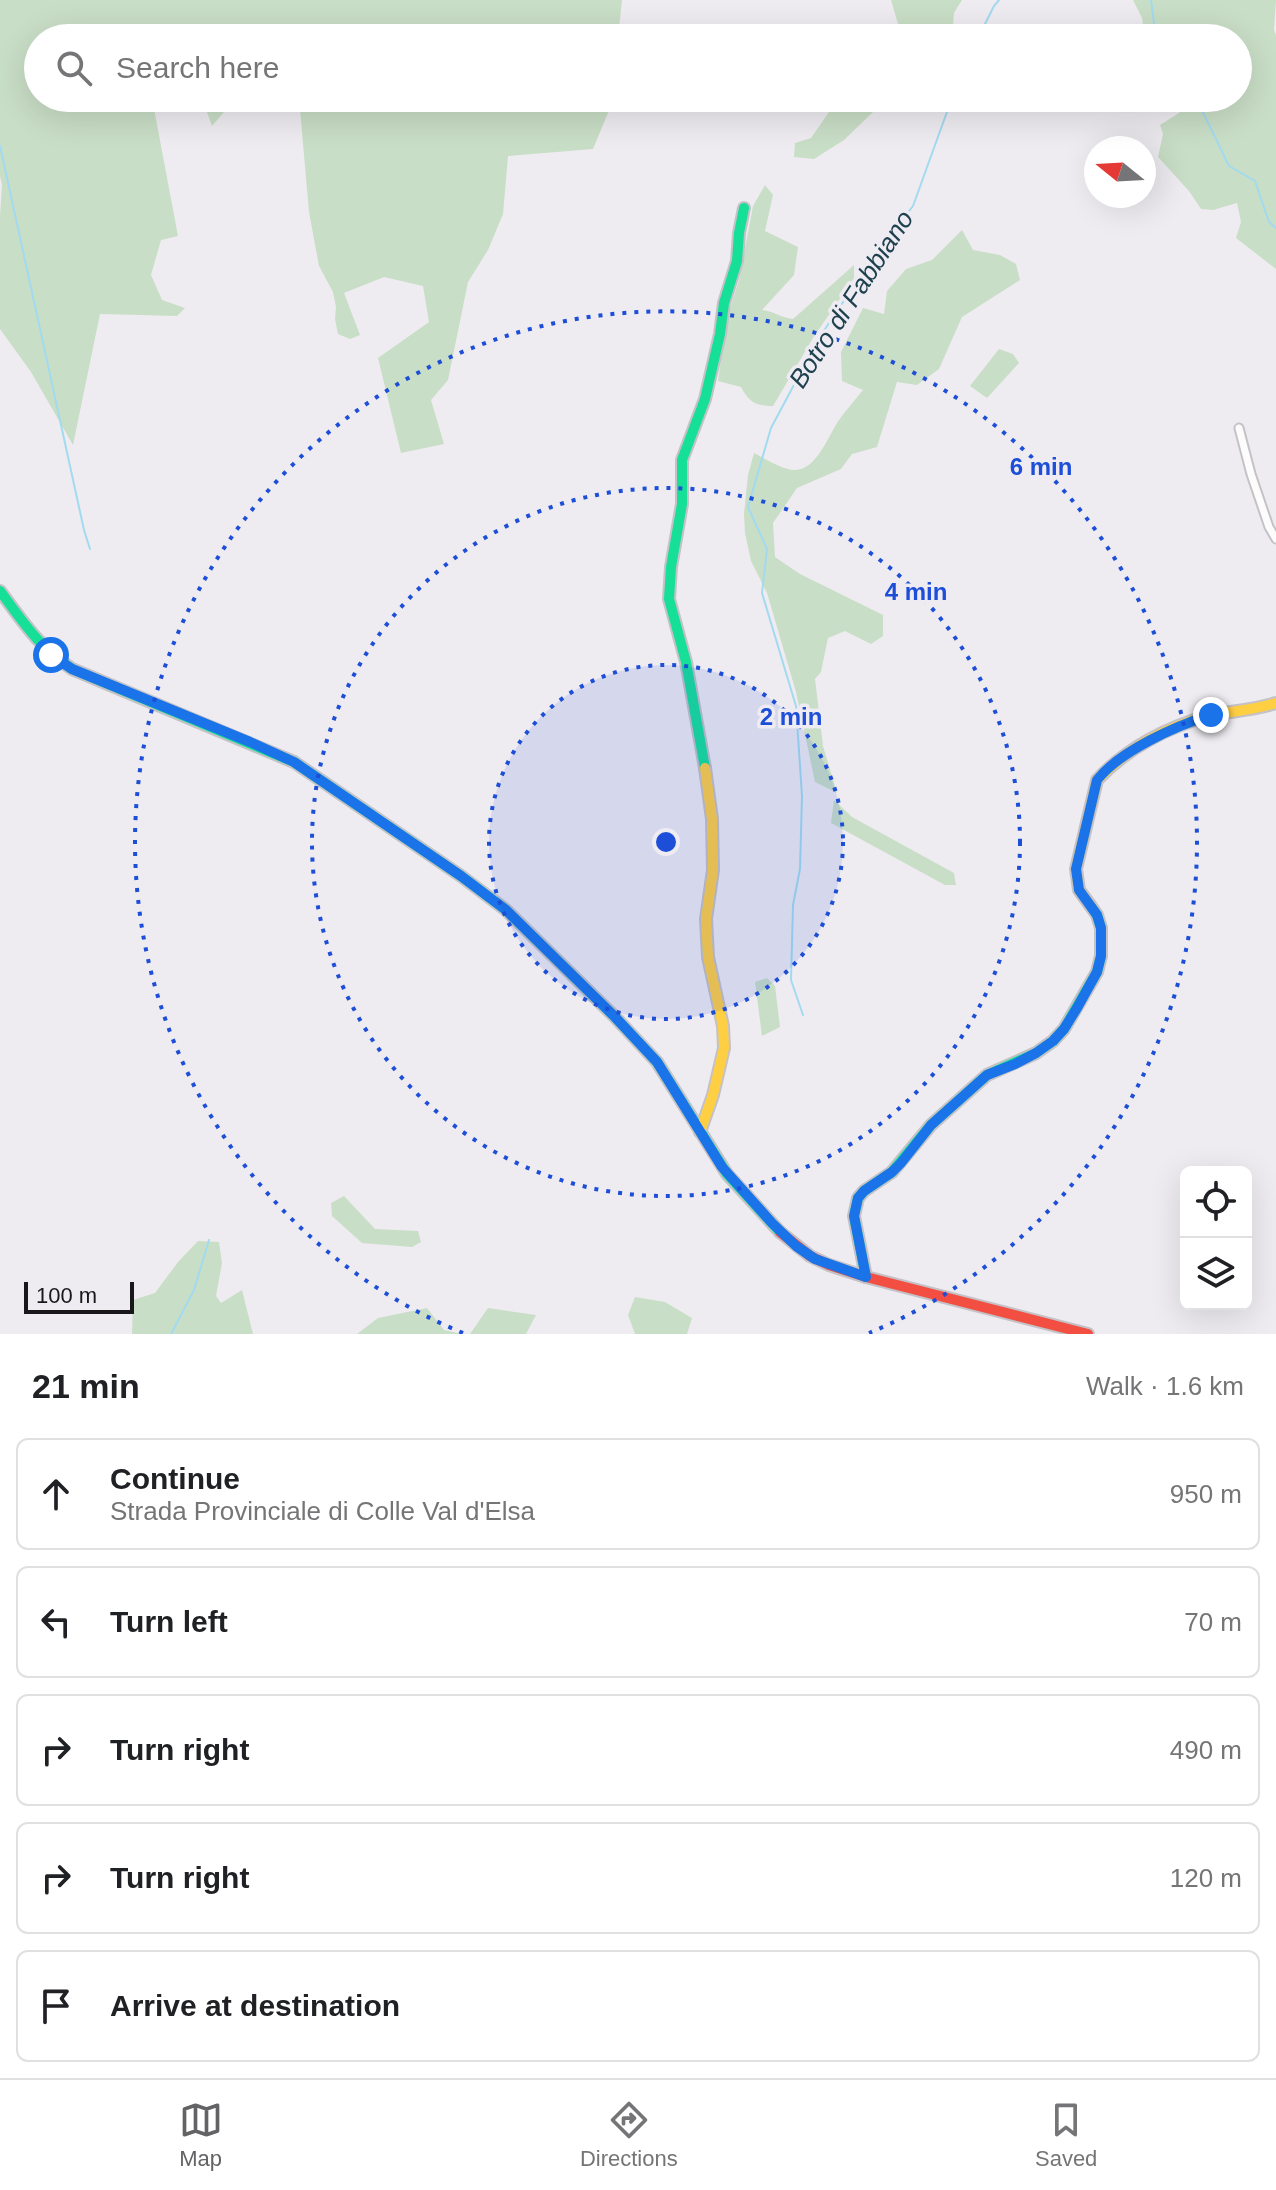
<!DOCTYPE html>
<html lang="en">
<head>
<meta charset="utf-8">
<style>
	:root { --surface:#fff; --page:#f2f2f2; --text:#202124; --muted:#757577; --line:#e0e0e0; --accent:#636265 }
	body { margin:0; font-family:Helvetica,sans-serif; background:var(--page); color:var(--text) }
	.controls { position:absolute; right:24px; bottom:24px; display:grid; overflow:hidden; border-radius:12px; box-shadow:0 8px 32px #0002 }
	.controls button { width:72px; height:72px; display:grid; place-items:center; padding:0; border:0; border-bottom:2px solid var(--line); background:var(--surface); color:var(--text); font:40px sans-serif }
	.compass { position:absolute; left:1084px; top:136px; width:72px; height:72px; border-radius:50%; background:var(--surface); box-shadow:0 8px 32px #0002; rotate:288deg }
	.scale { position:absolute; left:24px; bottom:20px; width:110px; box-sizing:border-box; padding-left:8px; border:4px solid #181719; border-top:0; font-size:22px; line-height:28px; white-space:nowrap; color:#181719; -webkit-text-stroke:6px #eeebf2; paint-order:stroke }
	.stop { position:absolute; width:24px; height:24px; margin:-18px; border:6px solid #1a73e8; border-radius:50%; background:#fff }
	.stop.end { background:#1a73e8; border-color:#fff; box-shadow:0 2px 8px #0008 }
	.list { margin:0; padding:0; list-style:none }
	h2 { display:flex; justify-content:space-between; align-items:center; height:104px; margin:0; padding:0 32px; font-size:34px }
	h2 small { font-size:26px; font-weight:400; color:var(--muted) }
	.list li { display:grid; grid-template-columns:52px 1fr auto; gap:24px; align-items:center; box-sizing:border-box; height:112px; margin:0 16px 16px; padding:0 16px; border:2px solid var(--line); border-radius:12px }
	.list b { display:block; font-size:30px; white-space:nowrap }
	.list p { margin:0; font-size:26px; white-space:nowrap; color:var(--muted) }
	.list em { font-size:26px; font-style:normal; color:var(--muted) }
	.icon { flex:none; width:44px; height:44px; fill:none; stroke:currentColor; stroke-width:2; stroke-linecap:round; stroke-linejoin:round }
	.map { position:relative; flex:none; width:1276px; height:1334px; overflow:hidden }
	.search { position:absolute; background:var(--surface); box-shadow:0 8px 32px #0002; left:24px; right:24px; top:24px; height:88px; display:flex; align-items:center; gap:20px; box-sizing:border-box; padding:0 28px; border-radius:44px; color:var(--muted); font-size:30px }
	.sheet { height:744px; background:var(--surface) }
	nav { display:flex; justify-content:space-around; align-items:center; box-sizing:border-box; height:112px; border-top:2px solid var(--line); background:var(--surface); font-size:22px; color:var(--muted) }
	nav a { display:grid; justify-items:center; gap:4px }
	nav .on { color:var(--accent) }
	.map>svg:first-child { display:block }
	.green { fill:#c9dec6 }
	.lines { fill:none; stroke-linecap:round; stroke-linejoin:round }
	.stream { stroke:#a2daf0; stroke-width:2 }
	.street-casing { stroke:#c4c2c6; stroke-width:11 }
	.fast-casing { stroke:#c4c2c6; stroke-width:14 }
	.slow-casing { stroke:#c4c2c6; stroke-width:14 }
	.jam-casing { stroke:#c4c2c6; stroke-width:14 }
	.street { stroke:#fcfcfd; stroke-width:7 }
	.fast { stroke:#16e098; stroke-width:10 }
	.slow { stroke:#ffcf43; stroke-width:10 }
	.jam { stroke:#f24e42; stroke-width:10 }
	.route { stroke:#1a73e8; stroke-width:10 }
	.ring { fill:none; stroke:#1d4ed8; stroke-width:4; stroke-dasharray:4 8 }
	.labels { text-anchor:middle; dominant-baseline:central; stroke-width:7; stroke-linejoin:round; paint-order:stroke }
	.water-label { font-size:26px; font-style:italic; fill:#1d414e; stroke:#eeebf2 }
	.centre { fill:#1d4ed8; stroke:#eeebf2; stroke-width:4 }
	.ring-label { font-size:24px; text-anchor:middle; font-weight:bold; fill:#1d4ed8; stroke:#eeebf2; stroke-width:7; stroke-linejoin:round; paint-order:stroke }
</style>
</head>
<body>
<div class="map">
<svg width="1276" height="1334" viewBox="0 0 1276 1334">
	<rect width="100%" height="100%" fill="#eeecf1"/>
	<path class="green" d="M 0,0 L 622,0 L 618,38 L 38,38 L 38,98 L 152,98 L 178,236 L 161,240 L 151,275 L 162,300 L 185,308 L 177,316 L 100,314 L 73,445 L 31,372 L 0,329 L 0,216 L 2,185 L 0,176 Z
		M 891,0 L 962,0 L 954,13 L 952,38 L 897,38 L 898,24 Z
		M 1133,0 L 1276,0 L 1274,30 L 1276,35 L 1276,269 L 1236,238 L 1241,222 L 1237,203 L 1213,210 L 1201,209 L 1189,191 L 1158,157 L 1163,134 L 1160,125 L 1190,106 L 1183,98 L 1238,98 L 1238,38 L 1145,38 L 1142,18 Z
		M 202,98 L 236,98 L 212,126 Z
		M 299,98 L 612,98 L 610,108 L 593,149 L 508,156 L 503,214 L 488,250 L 468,282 L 448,380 L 431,400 L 444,444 L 401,453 L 378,358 L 429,322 L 423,286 L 384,277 L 344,293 L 360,335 L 350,339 L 338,334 L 335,319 L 336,307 L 333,292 L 319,266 L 309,212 Z
		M 804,98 L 904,98 L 889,102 L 873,112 L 844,140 L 814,159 L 794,157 L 795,143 L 811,138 L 829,112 L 828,100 Z
		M 765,185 L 773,195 L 765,231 L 798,247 L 794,275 L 762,310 C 774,311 781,318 793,319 L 854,265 L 854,278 L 813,338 L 773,406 C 755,406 749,402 741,387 L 718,381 L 726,321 L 739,280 L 753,206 Z
		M 962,230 L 973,250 L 1000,255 L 1016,264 L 1020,280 L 962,317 L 939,369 L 917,385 L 897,382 L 877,447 L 852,454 L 841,469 L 797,488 L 773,523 L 775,557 L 800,574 L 883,615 L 883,636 L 871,644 L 845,631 L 828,638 L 821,672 L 815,679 L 823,746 L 837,793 L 815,782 L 796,692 L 767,593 L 751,561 L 745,533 L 744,514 L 748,475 L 754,453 C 766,459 782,470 795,470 C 817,470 829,434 839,420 C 847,409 855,400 863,390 L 842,381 L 841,352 L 863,308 L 884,314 L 887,291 L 906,269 L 932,260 Z
		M 999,349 L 1013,354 L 1019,363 L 987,398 L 970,386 Z
		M 834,800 L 852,817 L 954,873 L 956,885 L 945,885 L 831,823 Z
		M 767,978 L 775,986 L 780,1027 L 762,1036 L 755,982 Z
		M 344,1196 L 375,1229 L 418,1231 L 421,1242 L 412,1247 L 362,1243 L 332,1216 L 331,1203 Z
		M 198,1241 L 219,1242 L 222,1263 L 216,1296 L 221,1303 L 242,1290 L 253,1334 L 132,1334 L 133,1300 L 155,1293 L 178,1262 Z
		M 635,1297 L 665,1302 L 692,1318 L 687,1334 L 635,1334 L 628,1315 Z
		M 427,1308 L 444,1330 L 462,1334 L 357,1334 L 378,1318 Z
		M 488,1308 L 536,1315 L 526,1334 L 470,1334 Z"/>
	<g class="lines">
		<path class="stream" d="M 1151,0 L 1156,38
			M 978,38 L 994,6 L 999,0
			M 1196,98 L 1229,166 L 1255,181 L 1269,222 L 1276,228
			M 0,146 L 84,530 L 90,549
			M 803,1015 L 791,980 L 793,905 L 800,869 L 802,796 L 796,706 L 762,593 L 767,549 L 748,507 L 771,428 L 819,338 L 870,262 L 913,206 L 952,98
			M 171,1334 L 194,1290 L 209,1240"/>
		<g class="street-casing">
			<path id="street" d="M 1239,428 L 1251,474 L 1269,527 L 1276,539"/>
		</g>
		<g class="fast-casing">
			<path id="fast" d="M 0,591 C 24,623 38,646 72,669 L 294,762 L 461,876 L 506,910 L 615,1017 L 657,1062 L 727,1174 L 780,1232
				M 705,768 L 686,662 L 669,599 L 671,567 L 682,504 L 682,460 L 705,399 L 720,334 L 724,303 L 737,261 L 739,233 L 744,208
				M 866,1277 L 854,1216 L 858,1198 L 864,1191 L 892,1172 L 931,1125 L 987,1075 L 1036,1053 L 1053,1041 L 1064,1029 L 1097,972 L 1101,956 L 1101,928 L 1097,915 L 1090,905"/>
		</g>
		<g class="slow-casing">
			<path id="slow" d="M 1090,905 L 1079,890 L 1076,869 L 1097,780 C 1126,749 1168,726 1209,716 C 1231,711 1254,710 1276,703
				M 700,1132 L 713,1095 L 724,1048 L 723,1026 L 708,957 L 706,919 L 713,870 L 712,819 L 705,768"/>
		</g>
		<g class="jam-casing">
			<path id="jam" d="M 780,1232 L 810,1256 L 829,1265 L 866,1277 L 1088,1334"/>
		</g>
		<use href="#street" class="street"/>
		<use href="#fast" class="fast"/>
		<use href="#slow" class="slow"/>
		<use href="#jam" class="jam"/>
	</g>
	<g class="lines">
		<path class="route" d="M 51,655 L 72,669 L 250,742 L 294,762 L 461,876 L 506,910 L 615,1017 L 657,1062 L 722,1167 L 772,1223 L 796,1246 L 815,1259 L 866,1277 L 854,1216 L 858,1198 L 864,1191 L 892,1172 L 901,1163 L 931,1125 L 987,1075 L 1015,1064 L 1036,1053 L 1053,1041 L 1064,1029 L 1077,1008 L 1097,972 L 1101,956 L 1101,928 L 1097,915 L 1079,890 L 1076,869 L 1097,780 C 1120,751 1175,726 1211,715"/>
	</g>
	<circle cx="666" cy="842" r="177" fill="#1d4ed8" fill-opacity=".12"/>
	<g class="ring">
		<circle cx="666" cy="842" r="177"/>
		<circle cx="666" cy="842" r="354"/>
		<path d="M463 1333A531 531 0 1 1 869 1333"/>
	</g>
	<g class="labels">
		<g class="water-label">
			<text transform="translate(851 299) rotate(-57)">Botro di Fabbiano</text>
		</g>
	</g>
	<circle cx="666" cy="842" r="12" class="centre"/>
	<g class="ring-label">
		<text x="1041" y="475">6 min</text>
		<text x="916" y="600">4 min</text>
		<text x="791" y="725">2 min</text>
	</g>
</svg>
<div class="controls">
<button><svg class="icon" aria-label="locate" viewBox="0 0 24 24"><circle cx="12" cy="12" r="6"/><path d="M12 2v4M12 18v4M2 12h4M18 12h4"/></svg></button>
<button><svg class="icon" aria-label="layers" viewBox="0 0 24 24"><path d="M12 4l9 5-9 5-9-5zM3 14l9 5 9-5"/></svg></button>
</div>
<svg class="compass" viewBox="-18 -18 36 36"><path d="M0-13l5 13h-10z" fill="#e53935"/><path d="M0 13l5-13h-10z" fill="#757577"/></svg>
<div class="scale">100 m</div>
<div class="stop" style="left:51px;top:655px"></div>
<div class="stop end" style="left:1211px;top:715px"></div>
<div class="search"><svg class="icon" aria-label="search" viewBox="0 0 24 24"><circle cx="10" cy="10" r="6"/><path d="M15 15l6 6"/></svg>Search here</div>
</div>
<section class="sheet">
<h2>21 min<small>Walk · 1.6 km</small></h2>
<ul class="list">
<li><svg class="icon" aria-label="ahead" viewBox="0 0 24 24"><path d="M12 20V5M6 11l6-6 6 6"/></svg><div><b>Continue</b><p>Strada Provinciale di Colle Val d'Elsa</p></div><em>950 m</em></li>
<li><svg class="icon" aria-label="left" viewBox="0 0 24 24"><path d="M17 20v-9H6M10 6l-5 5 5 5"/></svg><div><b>Turn left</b></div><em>70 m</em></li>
<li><svg class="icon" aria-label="right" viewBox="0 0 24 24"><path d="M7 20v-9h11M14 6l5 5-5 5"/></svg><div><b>Turn right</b></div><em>490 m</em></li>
<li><svg class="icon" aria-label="right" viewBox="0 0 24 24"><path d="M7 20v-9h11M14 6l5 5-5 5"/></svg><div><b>Turn right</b></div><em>120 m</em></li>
<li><svg class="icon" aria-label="arrive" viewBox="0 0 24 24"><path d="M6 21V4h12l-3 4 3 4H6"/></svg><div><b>Arrive at destination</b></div></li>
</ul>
</section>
<nav>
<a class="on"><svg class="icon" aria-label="map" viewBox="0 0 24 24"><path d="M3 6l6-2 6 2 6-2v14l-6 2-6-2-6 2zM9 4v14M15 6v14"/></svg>Map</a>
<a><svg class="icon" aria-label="directions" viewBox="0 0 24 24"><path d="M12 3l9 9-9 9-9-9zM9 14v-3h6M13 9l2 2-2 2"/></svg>Directions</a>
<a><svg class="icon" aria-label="saved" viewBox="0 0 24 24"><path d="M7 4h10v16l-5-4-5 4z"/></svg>Saved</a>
</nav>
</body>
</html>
